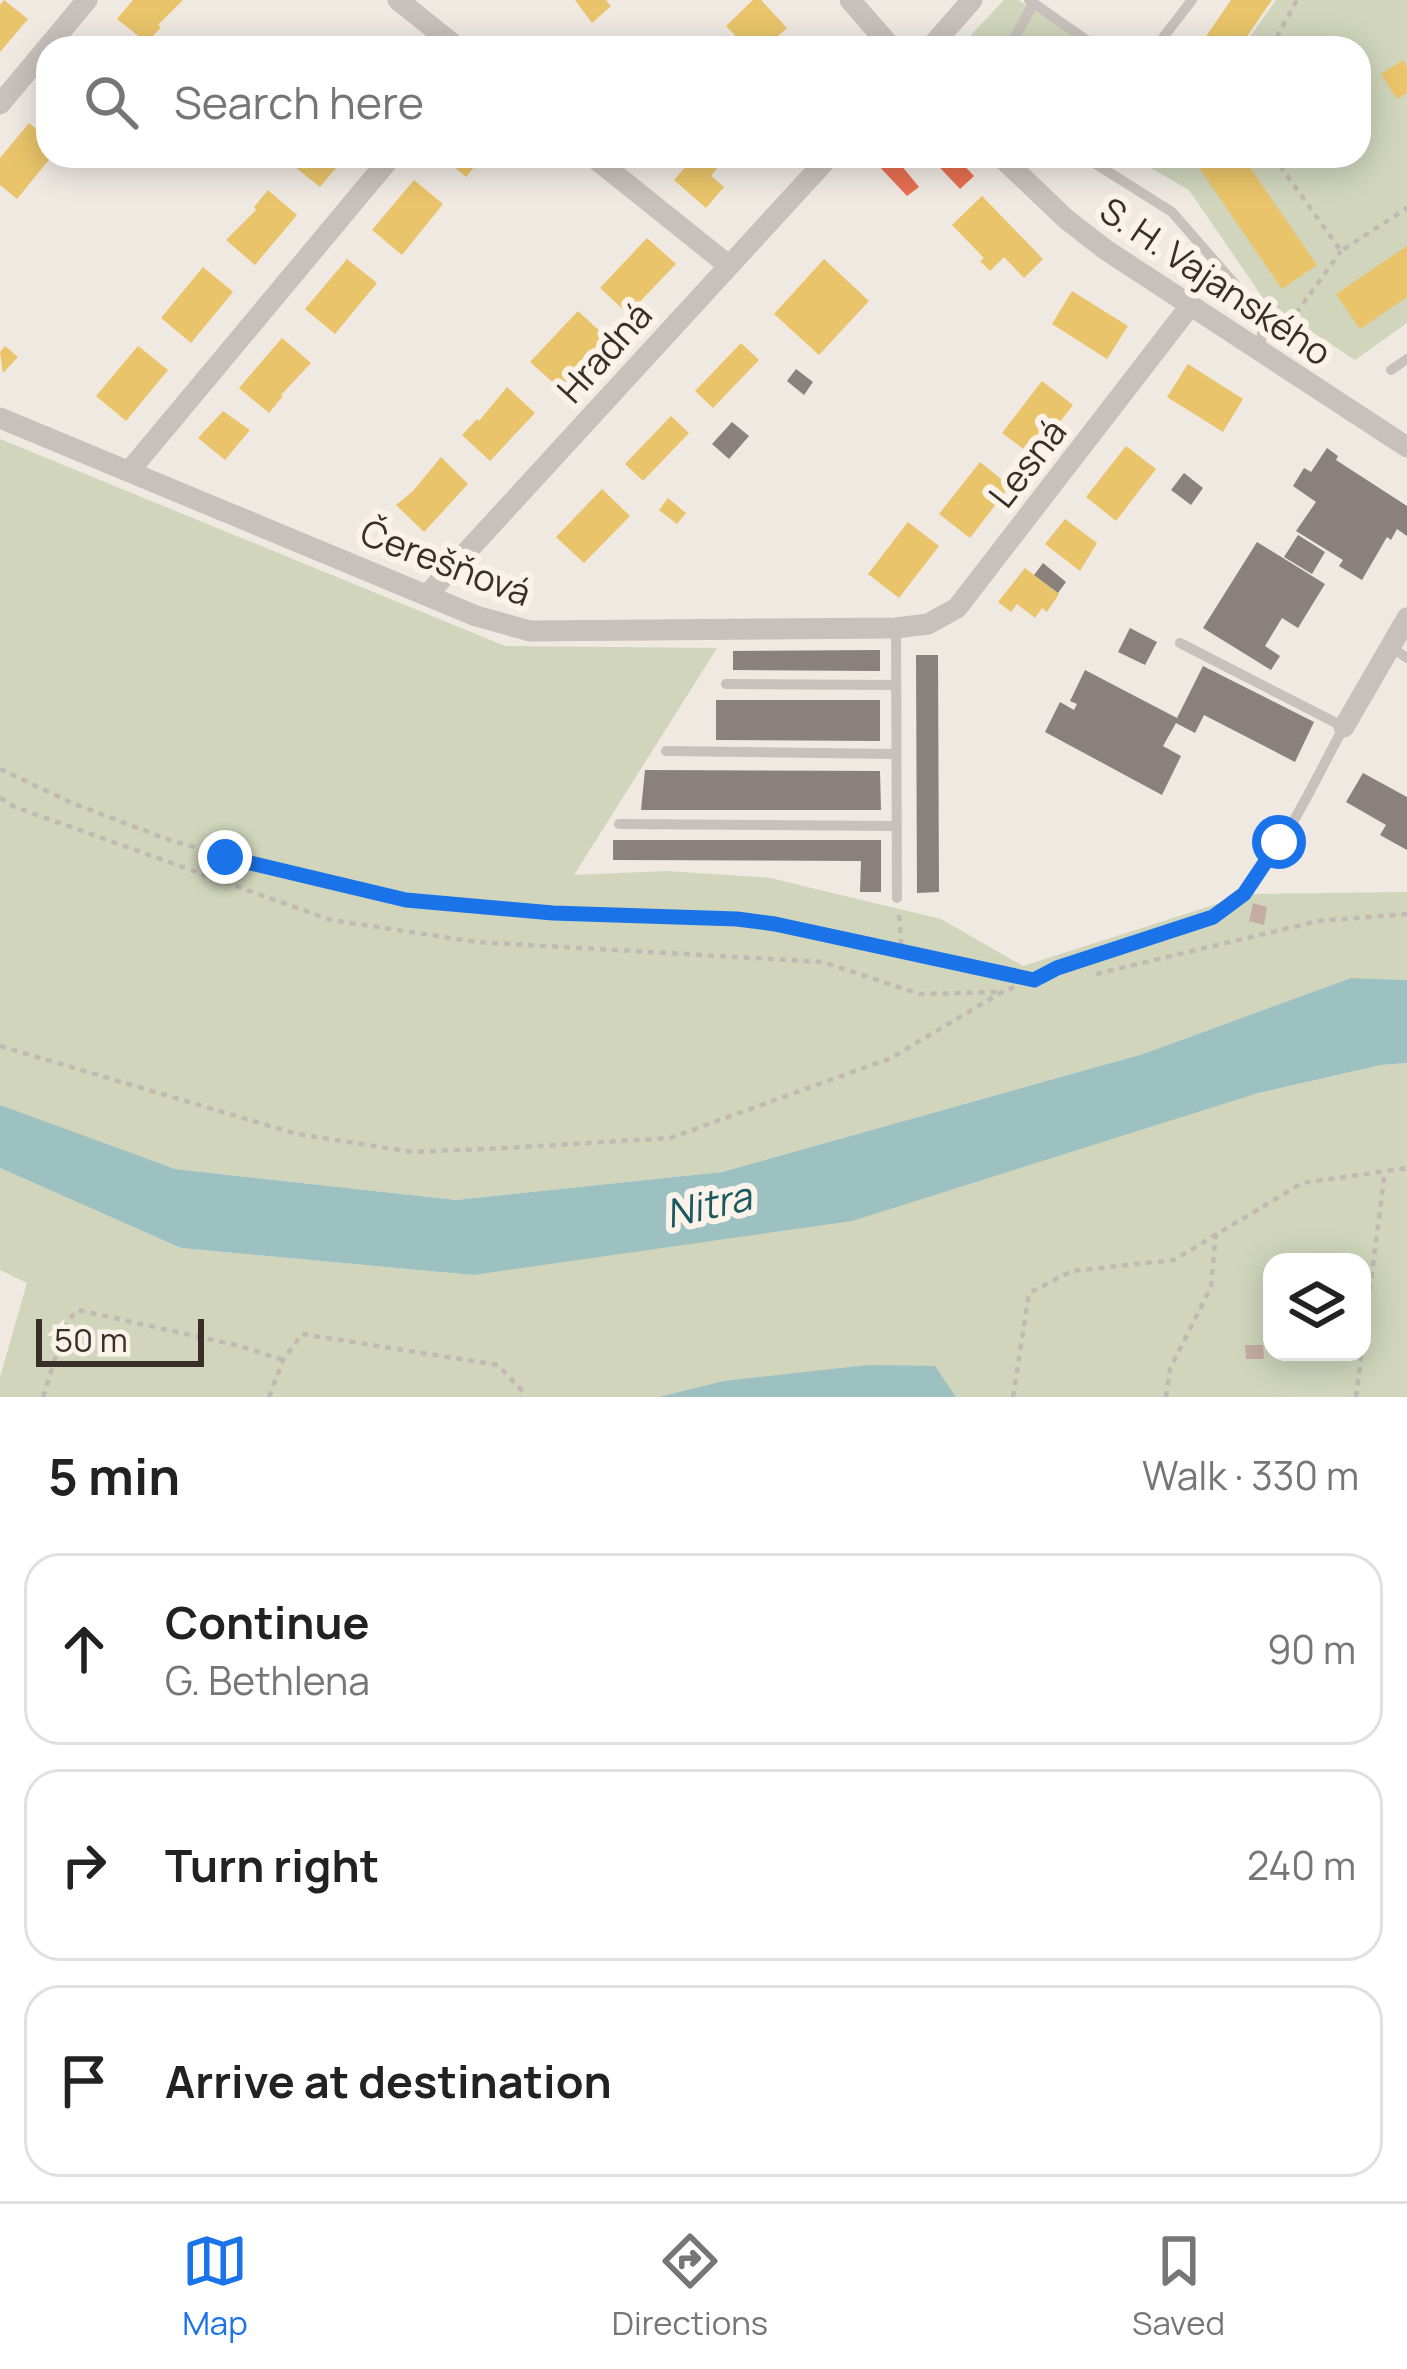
<!DOCTYPE html>
<html lang="en">
<head>
<meta charset="utf-8">
<style>
	:root { --surface:#fff; --page:#f2f2f2; --text:#222; --muted:#767676; --line:#e0e0e0; --accent:#1a73e8 }
	body { margin:0; font-family:Manrope,sans-serif; background:var(--page); color:var(--text) }
	.controls { position:absolute; right:36px; bottom:36px; display:grid; overflow:hidden; border-radius:24px; box-shadow:0 6px 30px #0003 }
	.controls button { width:108px; height:108px; display:grid; place-items:center; padding:0; border:0; border-bottom:3px solid var(--line); background:var(--surface); color:var(--text); font:60px sans-serif }
	.scale { position:absolute; left:36px; bottom:30px; width:168px; box-sizing:border-box; padding-left:12px; border:6px solid #392e28; border-top:0; font-size:33px; line-height:42px; white-space:nowrap; color:#392e28; -webkit-text-stroke:9px #fbf3ea; paint-order:stroke }
	.stop { position:absolute; width:36px; height:36px; margin:-27px; border:9px solid #1a73e8; border-radius:50%; background:#fff }
	.stop.end { background:#1a73e8; border-color:#fff; box-shadow:0 3px 12px #0008 }
	.list { margin:0; padding:0; list-style:none }
	h2 { display:flex; justify-content:space-between; align-items:center; height:156px; margin:0; padding:0 48px; font-size:51px }
	h2 small { font-size:39px; font-weight:400; color:var(--muted) }
	.list li { display:grid; grid-template-columns:78px 1fr auto; gap:36px; align-items:center; box-sizing:border-box; height:192px; margin:0 24px 24px; padding:0 24px; border:3px solid var(--line); border-radius:36px }
	.list b { display:block; font-size:45px; white-space:nowrap }
	.list p { margin:0; font-size:39px; white-space:nowrap; color:var(--muted) }
	.list em { font-size:39px; font-style:normal; color:var(--muted) }
	.icon { flex:none; width:66px; height:66px; fill:none; stroke:currentColor; stroke-width:2; stroke-linecap:round; stroke-linejoin:round }
	.map { position:relative; flex:none; width:1407px; height:1397px; overflow:hidden }
	.search { position:absolute; background:var(--surface); box-shadow:0 6px 30px #0003; left:36px; right:36px; top:36px; height:132px; display:flex; align-items:center; gap:30px; box-sizing:border-box; padding:0 42px; border-radius:36px; color:var(--muted); font-size:45px }
	.sheet { height:804px; background:var(--surface) }
	nav { display:flex; justify-content:space-around; align-items:center; box-sizing:border-box; height:168px; border-top:3px solid var(--line); background:var(--surface); font-size:33px; color:var(--muted) }
	nav a { display:grid; justify-items:center; gap:6px }
	nav .on { color:var(--accent) }
	.map>svg:first-child { display:block }
	.green { fill:#d0d5bc; fill-rule:evenodd }
	.water { fill:#9dc1c1 }
	.homes { fill:#e9c46a }
	.shops { fill:#e76f51 }
	.industry { fill:#8a817c }
	.building { fill:#c4aca3 }
	.lines { fill:none; stroke-linecap:round; stroke-linejoin:round }
	.path { stroke:#c1b9b3; stroke-width:4.5; stroke-dasharray:6 6; stroke-linecap:butt }
	.service { stroke:#c8c1bb; stroke-width:10 }
	.minor { stroke:#c8c1bb; stroke-width:21 }
	.route { stroke:#1a73e8; stroke-width:15 }
	.labels { text-anchor:middle; dominant-baseline:central; stroke-width:12; stroke-linejoin:round; paint-order:stroke }
	.street-label { font-size:36px; fill:#392e28; stroke:#fbf3ea }
	.water-label { font-size:39px; font-style:italic; fill:#1b595e; stroke:#fbf3ea }
</style>
</head>
<body>
<div class="map">
<svg width="1407" height="1397" viewBox="0 0 1407 1397">
	<rect width="100%" height="100%" fill="#efe9e2"/>
	<path class="green" d="M 1004,0 L 1018,0 L 1098,48 L 959,48 Z
		M 1276,0 L 1407,0 L 1407,323 L 1355,360 L 1265,301 L 1189,190 L 1130,156 L 1359,156 L 1359,48 L 1242,48 Z
		M 0,439 L 505,646 L 717,648 L 574,875 L 667,871 L 770,878 L 941,919 L 1023,966 L 1248,894 L 1407,892 L 1407,980 L 1351,978 L 1143,1054 L 722,1172 L 456,1200 L 175,1169 L 23,1116 L 0,1105 Z
		M 1407,1063 L 1407,1397 L 0,1397 L 0,1377 L 27,1283 L 0,1270 L 0,1168 L 181,1248 L 473,1275 L 1381,1065 ZM 1272,1262 L 1362,1262 L 1362,1352 L 1272,1352 Z"/>
	<path class="water" d="M 1351,978 L 1407,980 L 1407,1063 L 1381,1065 L 1255,1094 L 852,1221 L 473,1275 L 181,1248 L 0,1168 L 0,1105 L 175,1169 L 456,1200 L 722,1172 L 1143,1054 Z
		M 868,1365 L 935,1366 L 956,1397 L 659,1397 L 724,1381 Z"/>
	<path class="homes" d="M 4,0 L 28,19 L 0,52 L 0,5 Z
		M 133,0 L 183,0 L 158,25 L 161,27 L 147,43 L 117,19 Z
		M 575,0 L 606,0 L 611,6 L 592,23 Z
		M 753,0 L 761,0 L 787,28 L 777,37 L 788,48 L 721,48 L 717,44 L 721,41 L 725,45 L 735,35 L 726,26 Z
		M 1231,0 L 1272,0 L 1239,48 L 1198,48 Z
		M 1403,60 L 1407,67 L 1407,93 L 1397,99 L 1381,74 Z
		M 29,123 L 48,139 L 48,156 L 52,156 L 17,199 L 0,185 L 0,158 Z
		M 296,156 L 346,156 L 320,187 L 290,163 Z
		M 441,156 L 480,156 L 480,160 L 466,177 Z
		M 695,156 L 717,156 L 713,160 L 719,166 L 711,176 L 724,187 L 706,208 L 674,180 Z
		M 1191,156 L 1242,156 L 1317,265 L 1282,289 Z
		M 414,180 L 443,204 L 402,255 L 372,230 Z
		M 268,190 L 297,215 L 255,265 L 226,240 L 256,210 L 254,207 Z
		M 982,196 L 1043,259 L 1024,278 L 1004,257 L 990,271 L 980,261 L 984,258 L 952,225 Z
		M 647,238 L 676,264 L 628,314 L 600,288 Z
		M 1407,246 L 1407,297 L 1360,329 L 1336,294 Z
		M 347,259 L 377,283 L 335,334 L 305,309 Z
		M 824,259 L 869,301 L 819,355 L 774,314 Z
		M 203,267 L 233,292 L 191,343 L 161,318 Z
		M 1072,291 L 1128,326 L 1107,359 L 1052,324 Z
		M 578,311 L 606,337 L 559,388 L 530,362 Z
		M 282,338 L 311,363 L 281,395 L 283,396 L 269,413 L 239,388 Z
		M 741,343 L 759,360 L 713,408 L 695,391 Z
		M 5,346 L 18,357 L 3,373 L 0,352 Z
		M 138,346 L 168,370 L 126,421 L 96,396 Z
		M 1188,364 L 1243,399 L 1223,432 L 1167,397 Z
		M 1042,381 L 1073,405 L 1033,456 L 1002,433 Z
		M 507,387 L 535,413 L 490,461 L 462,435 L 477,419 L 479,421 Z
		M 223,411 L 250,430 L 225,460 L 198,438 Z
		M 671,416 L 689,433 L 643,481 L 625,464 Z
		M 1126,446 L 1156,469 L 1116,521 L 1086,497 Z
		M 441,457 L 468,484 L 424,532 L 396,505 L 413,491 Z
		M 980,462 L 1010,486 L 970,538 L 939,514 Z
		M 602,489 L 630,516 L 584,563 L 556,537 Z
		M 668,498 L 686,513 L 677,524 L 659,510 Z
		M 1065,519 L 1097,543 L 1080,571 L 1045,544 Z
		M 908,522 L 939,546 L 899,598 L 868,574 Z
		M 1025,568 L 1059,594 L 1047,612 L 1042,608 L 1035,618 L 1017,604 L 1011,612 L 998,602 Z"/>
	<path class="shops" d="M 882,156 L 909,156 L 901,165 L 919,187 L 907,196 L 876,163 Z
		M 929,156 L 955,156 L 974,176 L 960,189 Z"/>
	<path class="industry" d="M 796,369 L 813,382 L 804,395 L 787,381 Z
		M 732,422 L 749,436 L 729,459 L 712,444 Z
		M 1327,448 L 1338,456 L 1336,460 L 1407,506 L 1407,536 L 1397,529 L 1391,540 L 1387,537 L 1362,580 L 1339,566 L 1343,560 L 1296,531 L 1316,502 L 1293,486 L 1304,468 L 1311,472 Z
		M 1184,473 L 1203,488 L 1191,505 L 1171,490 Z
		M 1298,535 L 1325,552 L 1312,574 L 1284,557 Z
		M 1257,542 L 1325,584 L 1298,628 L 1282,618 L 1265,646 L 1280,656 L 1271,670 L 1203,628 Z
		M 1043,563 L 1066,582 L 1058,593 L 1034,575 Z
		M 1130,628 L 1157,642 L 1145,665 L 1118,652 Z
		M 880,650 L 880,671 L 733,670 L 733,651 Z
		M 916,655 L 938,655 L 939,892 L 917,893 Z
		M 1203,666 L 1314,722 L 1295,762 L 1204,715 L 1195,733 L 1176,723 L 1163,746 L 1181,756 L 1162,795 L 1045,732 L 1060,702 L 1074,710 L 1077,704 L 1070,701 L 1085,670 L 1177,718 Z
		M 716,700 L 880,700 L 880,741 L 716,740 Z
		M 645,770 L 880,771 L 881,810 L 641,810 Z
		M 1363,773 L 1407,797 L 1407,850 L 1380,835 L 1386,825 L 1346,802 Z
		M 613,840 L 881,840 L 881,892 L 860,892 L 861,861 L 613,860 Z"/>
	<path class="building" d="M 1253,903 L 1267,907 L 1264,925 L 1249,921 Z
		M 1245,1345 L 1263,1345 L 1264,1359 L 1246,1359 Z"/>
	<g class="lines">
		<path class="path" d="M 1271,48 L 1297,0
			M 1273,156 L 1341,251 L 1407,208
			M 1289,323 L 1341,251
			M 0,769 L 72,803 L 172,841 L 355,889 L 406,900 L 553,913 L 737,919 L 1019,977
			M 0,798 L 15,807 L 331,920 L 477,942 L 823,962 L 920,994 L 997,992
			M 899,915 L 902,952
			M 1096,974 L 1318,921 L 1407,914
			M 0,1046 L 297,1134 L 413,1152 L 507,1148 L 670,1138 L 891,1058 L 1002,992 L 1020,985
			M 43,1397 L 67,1321 L 78,1310 L 240,1346 L 283,1360
			M 269,1397 L 283,1360 L 302,1334 L 498,1365 L 524,1393 L 522,1397
			M 1013,1397 L 1029,1293 L 1072,1271 L 1174,1260 L 1302,1183 L 1407,1168
			M 1166,1397 L 1170,1369 L 1211,1287 L 1216,1232
			M 1356,1397 L 1385,1171"/>
		<path class="service" d="M 1029,0 L 1088,41 L 1110,48
			M 1009,48 L 1033,4
			M 1147,48 L 1162,39 L 1192,0
			M 1083,156 L 1172,212 L 1240,290 L 1263,328 L 1260,348
			M 1391,370 L 1407,359
			M 896,628 L 897,898
			M 1390,646 L 1407,658
			M 726,684 L 896,685
			M 666,751 L 896,754
			M 619,824 L 896,826
			M 1034,980 L 1057,968 L 1213,917 C 1272,881 1310,787 1344,727 L 1180,643"/>
		<path class="minor" d="M 398,0 L 458,48
			M 850,0 L 892,48
			M 930,48 L 972,0
			M 0,104 L 87,0
			M 592,156 L 728,265
			M 1000,156 L 1066,219 L 1106,250 L 1407,447
			M 0,418 L 476,616 L 530,631 L 896,628 L 928,624 L 957,608 L 1190,306
			M 131,469 L 392,156
			M 428,594 L 830,156
			M 1344,727 L 1407,618"/>
	</g>
	<g class="lines">
		<path class="route" d="M 225,857 L 406,900 L 553,913 L 737,919 L 775,924 L 1034,980 L 1057,968 L 1213,917 L 1244,894 L 1279,842"/>
	</g>
	<g class="labels">
		<g class="street-label">
			<text transform="translate(1216 281) rotate(34)">S. H. Vajanského</text>
			<text transform="translate(604 352) rotate(-48)">Hradná</text>
			<text transform="translate(1027 463) rotate(-52)">Lesná</text>
			<text transform="translate(446 562) rotate(21)">Čerešňová</text>
		</g>
		<g class="water-label">
			<text transform="translate(708 1204) rotate(-13)">Nitra</text>
		</g>
	</g>
</svg>
<div class="controls">
<button><svg class="icon" aria-label="layers" viewBox="0 0 24 24"><path d="M12 4l9 5-9 5-9-5zM3 14l9 5 9-5"/></svg></button>
</div>
<div class="scale">50 m</div>
<div class="stop" style="left:1279px;top:842px"></div>
<div class="stop end" style="left:225px;top:857px"></div>
<div class="search"><svg class="icon" aria-label="search" viewBox="0 0 24 24"><circle cx="10" cy="10" r="6"/><path d="M15 15l6 6"/></svg>Search here</div>
</div>
<section class="sheet">
<h2>5 min<small>Walk · 330 m</small></h2>
<ul class="list">
<li><svg class="icon" aria-label="ahead" viewBox="0 0 24 24"><path d="M12 20V5M6 11l6-6 6 6"/></svg><div><b>Continue</b><p>G. Bethlena</p></div><em>90 m</em></li>
<li><svg class="icon" aria-label="right" viewBox="0 0 24 24"><path d="M7 20v-9h11M14 6l5 5-5 5"/></svg><div><b>Turn right</b></div><em>240 m</em></li>
<li><svg class="icon" aria-label="arrive" viewBox="0 0 24 24"><path d="M6 21V4h12l-3 4 3 4H6"/></svg><div><b>Arrive at destination</b></div></li>
</ul>
</section>
<nav>
<a class="on"><svg class="icon" aria-label="map" viewBox="0 0 24 24"><path d="M3 6l6-2 6 2 6-2v14l-6 2-6-2-6 2zM9 4v14M15 6v14"/></svg>Map</a>
<a><svg class="icon" aria-label="directions" viewBox="0 0 24 24"><path d="M12 3l9 9-9 9-9-9zM9 14v-3h6M13 9l2 2-2 2"/></svg>Directions</a>
<a><svg class="icon" aria-label="saved" viewBox="0 0 24 24"><path d="M7 4h10v16l-5-4-5 4z"/></svg>Saved</a>
</nav>
</body>
</html>
